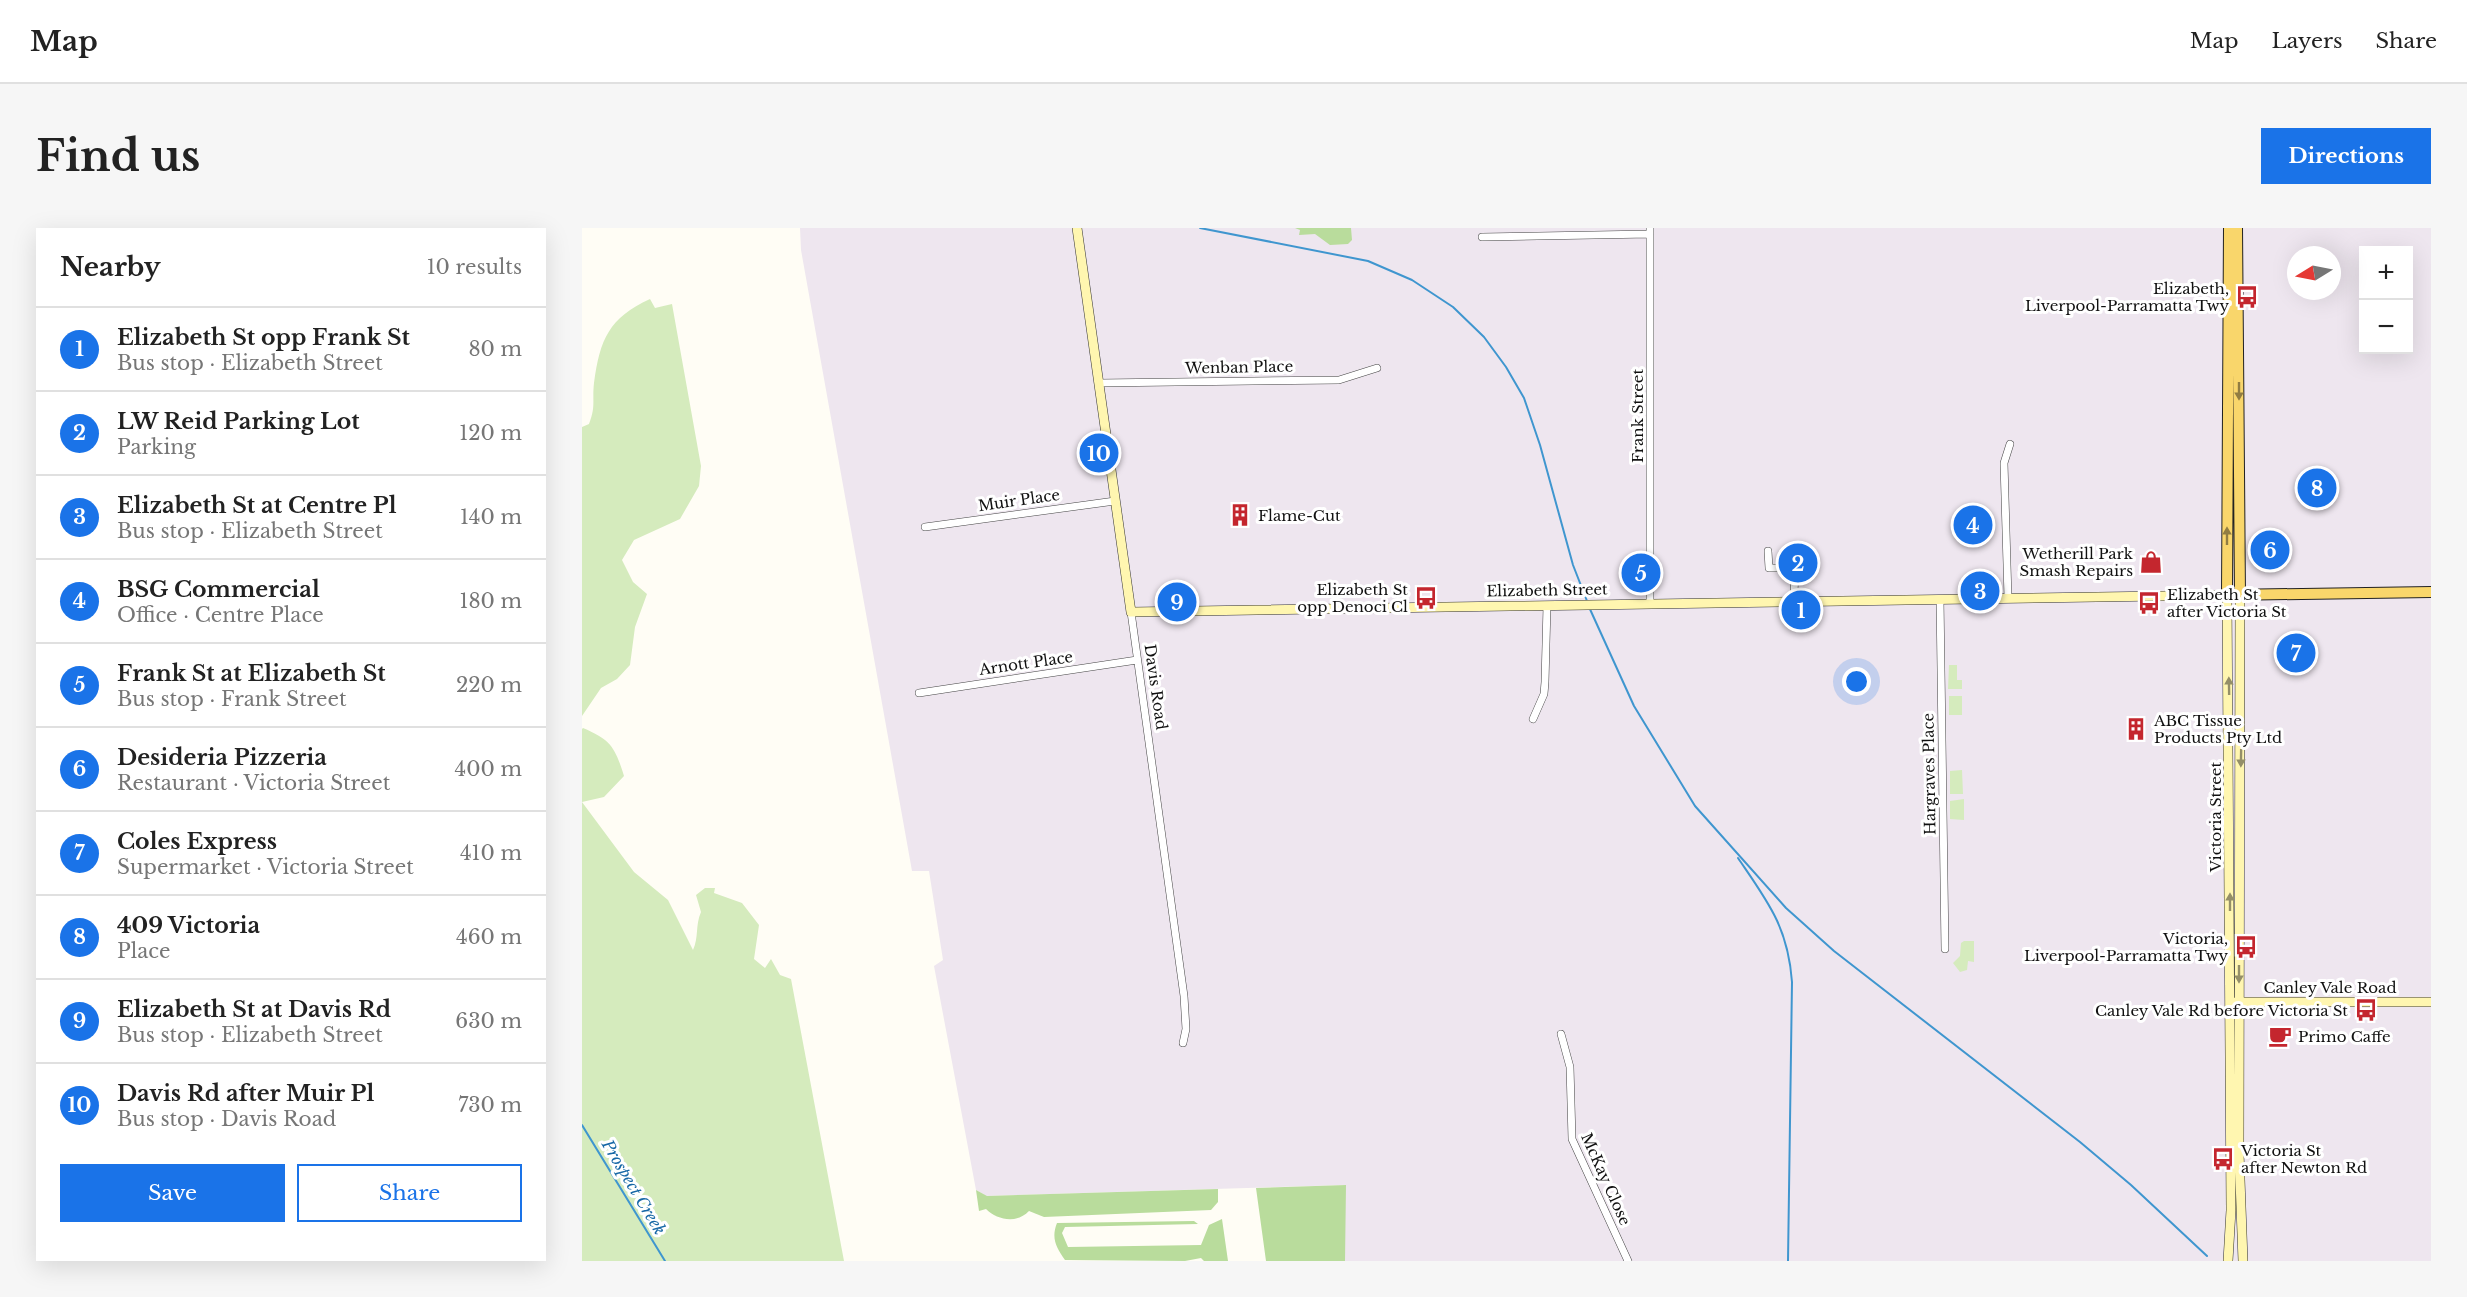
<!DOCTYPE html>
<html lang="en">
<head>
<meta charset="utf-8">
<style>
	:root { --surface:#fff; --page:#f6f6f6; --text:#222; --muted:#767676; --line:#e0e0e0; --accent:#1a73e8 }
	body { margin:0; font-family:"Libre Baskerville",serif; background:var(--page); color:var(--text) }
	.controls { position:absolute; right:18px; top:18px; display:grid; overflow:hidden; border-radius:0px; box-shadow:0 6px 24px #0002 }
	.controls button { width:54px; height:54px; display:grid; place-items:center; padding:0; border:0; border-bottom:2px solid var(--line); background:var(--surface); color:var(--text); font:30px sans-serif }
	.compass { position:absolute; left:1705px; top:18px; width:54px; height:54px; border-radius:50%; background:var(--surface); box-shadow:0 6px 24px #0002; rotate:260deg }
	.you { position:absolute; left:1275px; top:454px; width:21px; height:21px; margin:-15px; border:4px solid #fff; border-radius:50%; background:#1a73e8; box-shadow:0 0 0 9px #1a73e833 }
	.badge { display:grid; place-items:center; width:39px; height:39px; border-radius:50%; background:var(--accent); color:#fff; font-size:20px; font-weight:700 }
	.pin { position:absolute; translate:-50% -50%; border:3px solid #fff; box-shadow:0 2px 6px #0006 }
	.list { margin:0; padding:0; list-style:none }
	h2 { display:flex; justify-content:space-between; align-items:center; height:78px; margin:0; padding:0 24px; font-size:26px }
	h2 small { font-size:20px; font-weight:400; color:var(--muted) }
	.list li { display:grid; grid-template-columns:39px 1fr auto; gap:18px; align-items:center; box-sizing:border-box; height:84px; padding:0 24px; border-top:2px solid var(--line) }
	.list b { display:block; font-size:22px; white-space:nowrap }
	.list p { margin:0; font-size:20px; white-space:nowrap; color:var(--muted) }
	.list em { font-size:20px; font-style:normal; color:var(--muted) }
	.actions { display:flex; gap:12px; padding:18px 24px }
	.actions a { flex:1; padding:14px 0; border:2px solid var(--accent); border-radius:0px; text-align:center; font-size:21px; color:var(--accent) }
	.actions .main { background:var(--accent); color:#fff }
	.map { position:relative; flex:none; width:1849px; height:1033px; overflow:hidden; border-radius:0px }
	header { display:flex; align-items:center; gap:36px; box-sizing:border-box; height:84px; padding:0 30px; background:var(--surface); border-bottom:2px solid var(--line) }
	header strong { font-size:28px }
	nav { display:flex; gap:33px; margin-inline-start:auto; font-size:21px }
	.intro { display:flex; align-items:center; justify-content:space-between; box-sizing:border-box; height:144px; padding:0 36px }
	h1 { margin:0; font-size:42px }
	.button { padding:15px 27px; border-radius:0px; background:var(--accent); color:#fff; font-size:21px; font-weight:700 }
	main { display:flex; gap:36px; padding:0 36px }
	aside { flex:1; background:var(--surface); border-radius:0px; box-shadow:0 6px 24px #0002 }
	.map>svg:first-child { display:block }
	.industrial { fill:#eee6ef; fill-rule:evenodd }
	.green { fill:#d5ebbd }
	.forest { fill:#b9dc9c }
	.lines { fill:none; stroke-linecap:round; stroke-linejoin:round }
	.stream { stroke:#3f96cf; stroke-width:2 }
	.street-casing { stroke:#444; stroke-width:8 }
	.secondary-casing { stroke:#333; stroke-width:10 }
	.primary-casing { stroke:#222; stroke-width:12 }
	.street { stroke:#fff; stroke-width:7 }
	.secondary { stroke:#fff6b0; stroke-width:9 }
	.primary { stroke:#f9d66b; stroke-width:10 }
	.oneway { fill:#917d42 }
	.oneway2 { fill:#948f68 }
	.labels { text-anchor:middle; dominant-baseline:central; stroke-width:6; stroke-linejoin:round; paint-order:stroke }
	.poi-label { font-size:15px; fill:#111; stroke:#fff; text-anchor:end }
	.street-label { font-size:15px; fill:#111; stroke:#fff }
	.water-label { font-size:16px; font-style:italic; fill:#1768a6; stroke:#fff }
</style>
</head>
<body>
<header>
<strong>Map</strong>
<nav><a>Map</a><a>Layers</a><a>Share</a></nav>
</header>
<div class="intro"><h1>Find us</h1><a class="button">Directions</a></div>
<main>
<aside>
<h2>Nearby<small>10 results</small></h2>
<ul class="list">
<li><span class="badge">1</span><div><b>Elizabeth St opp Frank St</b><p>Bus stop · Elizabeth Street</p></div><em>80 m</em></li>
<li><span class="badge">2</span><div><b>LW Reid Parking Lot</b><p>Parking</p></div><em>120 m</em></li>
<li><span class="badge">3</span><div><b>Elizabeth St at Centre Pl</b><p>Bus stop · Elizabeth Street</p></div><em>140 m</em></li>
<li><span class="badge">4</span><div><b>BSG Commercial</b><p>Office · Centre Place</p></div><em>180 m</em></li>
<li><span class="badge">5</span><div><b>Frank St at Elizabeth St</b><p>Bus stop · Frank Street</p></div><em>220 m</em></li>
<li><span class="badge">6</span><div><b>Desideria Pizzeria</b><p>Restaurant · Victoria Street</p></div><em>400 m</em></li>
<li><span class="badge">7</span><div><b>Coles Express</b><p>Supermarket · Victoria Street</p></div><em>410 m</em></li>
<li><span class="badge">8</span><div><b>409 Victoria</b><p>Place</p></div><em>460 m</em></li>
<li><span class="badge">9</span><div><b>Elizabeth St at Davis Rd</b><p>Bus stop · Elizabeth Street</p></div><em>630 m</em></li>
<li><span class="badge">10</span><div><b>Davis Rd after Muir Pl</b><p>Bus stop · Davis Road</p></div><em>730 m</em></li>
</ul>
<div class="actions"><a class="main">Save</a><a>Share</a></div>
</aside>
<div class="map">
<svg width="1849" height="1033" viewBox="0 0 1849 1033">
	<rect width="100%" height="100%" fill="#fffdf5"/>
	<path class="industrial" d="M 218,0 L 1849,0 L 1849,1033 L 763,1033 L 763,957 L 404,968 L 394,962 L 352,738 L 361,732 L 347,643 L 330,643 L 219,22 ZM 1782,22 L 1826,22 L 1826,122 L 1782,122 ZM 1714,27 L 1750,27 L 1750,63 L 1714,63 Z"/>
	<path class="green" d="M 68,71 L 73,80 L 90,76 L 119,238 L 117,258 L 98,291 L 52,312 L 40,332 L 51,354 L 65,366 L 53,399 L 48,437 L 35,451 L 19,460 L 0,488 L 0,199 L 7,196 C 14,178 10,173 12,155 C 18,111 27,90 68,71 Z
		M 1367,437 L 1375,437 L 1375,452 L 1380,452 L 1380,461 L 1366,461 Z
		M 1367,468 L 1380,468 L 1380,487 L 1367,487 Z
		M 1,500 C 29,512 33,519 42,548 L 22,569 L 0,574 L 52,644 L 86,672 L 111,722 C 117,709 113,698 119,684 L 114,667 L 123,660 L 133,660 L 132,665 L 160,675 L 177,697 L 172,731 L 183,740 L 189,731 L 198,747 L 209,751 L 262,1033 L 0,1033 L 0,501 Z
		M 1380,542 L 1381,566 L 1368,566 L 1368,543 Z
		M 1382,571 L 1382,592 L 1368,591 L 1368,573 Z
		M 1382,713 L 1392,713 L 1392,734 L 1386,733 L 1385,742 L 1378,744 L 1371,735 L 1378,728 L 1379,715 Z"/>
	<path class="forest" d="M 713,0 L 769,0 L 770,12 L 766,16 L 748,17 L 733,6 L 717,7 L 718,2 Z
		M 764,957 L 763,1033 L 684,1033 L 674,960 Z
		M 636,961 L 636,974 L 629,982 L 462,989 L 447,983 C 435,996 415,992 404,981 L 397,983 L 394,962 L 405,968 Z
		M 640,991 L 646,1033 L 622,1033 L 619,1030 L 603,1033 L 483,1032 C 474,1019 469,1010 475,995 L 612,993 L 616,996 L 483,999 L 480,1005 L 486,1019 L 619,1017 L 627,997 Z"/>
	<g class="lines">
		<path class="stream" d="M 618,0 L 786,33 L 830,52 L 871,79 L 902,109 L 924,139 L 942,170 L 958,217 L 991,337 L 1005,373
			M 1007,379 L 1052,478 L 1113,578 L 1204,680 L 1252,723 L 1498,914 L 1549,957 L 1625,1028
			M 1156,630 C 1186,674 1206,699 1210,754 L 1206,1033
			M 0,897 L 83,1033"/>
		<g class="street-casing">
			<path id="street" d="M 1068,0 L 1068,376
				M 900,9 L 1068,6
				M 517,155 L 757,152 L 795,140
				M 343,299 L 533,273
				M 1186,323 L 1187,340 L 1213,340 L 1212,367 L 1208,374
				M 1426,370 L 1422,235 L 1428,216
				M 1358,371 L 1363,721
				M 549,384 L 602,768 L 604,801 L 601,815
				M 337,465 L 555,432
				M 951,491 L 962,466 L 963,454 L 965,378
				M 979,806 L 988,839 L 990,911 L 1046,1033"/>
		</g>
		<g class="secondary-casing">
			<path id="secondary" d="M 495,0 L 549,384 L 1645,367 L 1649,982 L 1646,1033
				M 1658,367 L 1657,924 L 1661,1033
				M 1653,774 L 1849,774"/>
		</g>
		<g class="primary-casing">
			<path id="primary" d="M 1647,0 L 1645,367 L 1849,364
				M 1655,0 L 1658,367"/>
		</g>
		<use href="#street" class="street"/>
		<use href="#secondary" class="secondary"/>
		<use href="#primary" class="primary"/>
	</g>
	<defs><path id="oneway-solid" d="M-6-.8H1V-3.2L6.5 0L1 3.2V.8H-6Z" transform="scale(1.5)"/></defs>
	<g class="oneway">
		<use href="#oneway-solid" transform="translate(1657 163) rotate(90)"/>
		<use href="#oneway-solid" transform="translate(1645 308) rotate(-90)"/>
	</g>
	<g class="oneway2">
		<use href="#oneway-solid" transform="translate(1647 458) rotate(-91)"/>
		<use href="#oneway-solid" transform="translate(1659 530) rotate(91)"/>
		<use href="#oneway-solid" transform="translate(1648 674) rotate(-90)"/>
		<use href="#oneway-solid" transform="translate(1657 746) rotate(90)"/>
	</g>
	<defs>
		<g id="bus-bare" transform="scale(1.8)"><path d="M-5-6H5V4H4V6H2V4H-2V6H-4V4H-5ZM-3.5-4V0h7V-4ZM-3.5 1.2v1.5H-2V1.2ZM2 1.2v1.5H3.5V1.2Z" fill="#c4262e" stroke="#fff" stroke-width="2.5" paint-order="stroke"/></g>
		<g id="building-bare" transform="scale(1.8)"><path d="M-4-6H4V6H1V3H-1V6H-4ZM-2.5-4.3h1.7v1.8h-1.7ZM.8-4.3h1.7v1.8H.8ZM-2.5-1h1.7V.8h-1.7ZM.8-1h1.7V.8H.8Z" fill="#c4262e" stroke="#fff" stroke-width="2.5" paint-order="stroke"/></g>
		<g id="shop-bare" transform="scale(1.8)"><path d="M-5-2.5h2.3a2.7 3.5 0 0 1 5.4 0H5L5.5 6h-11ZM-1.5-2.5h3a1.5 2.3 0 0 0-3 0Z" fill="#c4262e" stroke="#fff" stroke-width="2.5" paint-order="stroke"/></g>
		<g id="cafe-bare" transform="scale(1.8)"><path d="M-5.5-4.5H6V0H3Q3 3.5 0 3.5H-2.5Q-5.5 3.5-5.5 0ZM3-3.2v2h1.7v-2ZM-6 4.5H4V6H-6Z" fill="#c4262e" stroke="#fff" stroke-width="2.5" paint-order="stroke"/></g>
	</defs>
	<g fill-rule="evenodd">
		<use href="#bus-bare" x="1665" y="69"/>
		<use href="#building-bare" x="658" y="287"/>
		<use href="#shop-bare" x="1569" y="334"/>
		<use href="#bus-bare" x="844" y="370"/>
		<use href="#bus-bare" x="1567" y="375"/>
		<use href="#building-bare" x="1554" y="501"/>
		<use href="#bus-bare" x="1664" y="719"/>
		<use href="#bus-bare" x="1784" y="782"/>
		<use href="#cafe-bare" x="1698" y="808"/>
		<use href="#bus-bare" x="1641" y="931"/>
	</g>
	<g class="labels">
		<g class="poi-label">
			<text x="1647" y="60">Elizabeth,<tspan x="1647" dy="17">Liverpool-Parramatta Twy</tspan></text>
			<text x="676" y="287" text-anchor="start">Flame-Cut</text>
			<text x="1551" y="325">Wetherill Park<tspan x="1551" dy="17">Smash Repairs</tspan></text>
			<text x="826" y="361">Elizabeth St<tspan x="826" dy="17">opp Denoci Cl</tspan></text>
			<text x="1585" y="366" text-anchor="start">Elizabeth St<tspan x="1585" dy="17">after Victoria St</tspan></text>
			<text x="1572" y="492" text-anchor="start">ABC Tissue<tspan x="1572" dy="17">Products Pty Ltd</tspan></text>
			<text x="1646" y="710">Victoria,<tspan x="1646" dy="17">Liverpool-Parramatta Twy</tspan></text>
			<text x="1766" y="782">Canley Vale Rd before Victoria St</text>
			<text x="1716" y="808" text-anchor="start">Primo Caffe</text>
			<text x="1659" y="922" text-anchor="start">Victoria St<tspan x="1659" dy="17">after Newton Rd</tspan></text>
		</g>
		<g class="street-label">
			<text transform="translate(657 139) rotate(-1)">Wenban Place</text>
			<text transform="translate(1055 188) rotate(-90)">Frank Street</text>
			<text transform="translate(437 272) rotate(-8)">Muir Place</text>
			<text transform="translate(965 362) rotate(-1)">Elizabeth Street</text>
			<text transform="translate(444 435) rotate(-8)">Arnott Place</text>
			<text transform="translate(574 459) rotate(82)">Davis Road</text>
			<text transform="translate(1347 546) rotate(-91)">Hargraves Place</text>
			<text transform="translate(1633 589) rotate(-90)">Victoria Street</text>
			<text x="1748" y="759">Canley Vale Road</text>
			<text transform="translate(1024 951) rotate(66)">McKay Close</text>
		</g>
		<g class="water-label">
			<text transform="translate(52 959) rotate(59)">Prospect Creek</text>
		</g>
	</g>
</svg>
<div class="controls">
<button>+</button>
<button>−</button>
</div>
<svg class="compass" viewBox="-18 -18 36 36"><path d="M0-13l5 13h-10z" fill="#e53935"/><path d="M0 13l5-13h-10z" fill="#767676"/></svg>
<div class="you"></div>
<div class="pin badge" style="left:1219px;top:382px">1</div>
<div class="pin badge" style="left:1216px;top:335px">2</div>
<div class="pin badge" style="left:1398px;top:363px">3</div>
<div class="pin badge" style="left:1391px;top:297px">4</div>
<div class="pin badge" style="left:1059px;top:345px">5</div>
<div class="pin badge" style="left:1688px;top:322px">6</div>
<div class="pin badge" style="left:1714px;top:425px">7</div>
<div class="pin badge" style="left:1735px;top:260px">8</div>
<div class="pin badge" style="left:595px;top:374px">9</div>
<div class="pin badge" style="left:517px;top:225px">10</div>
</div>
</main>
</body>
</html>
